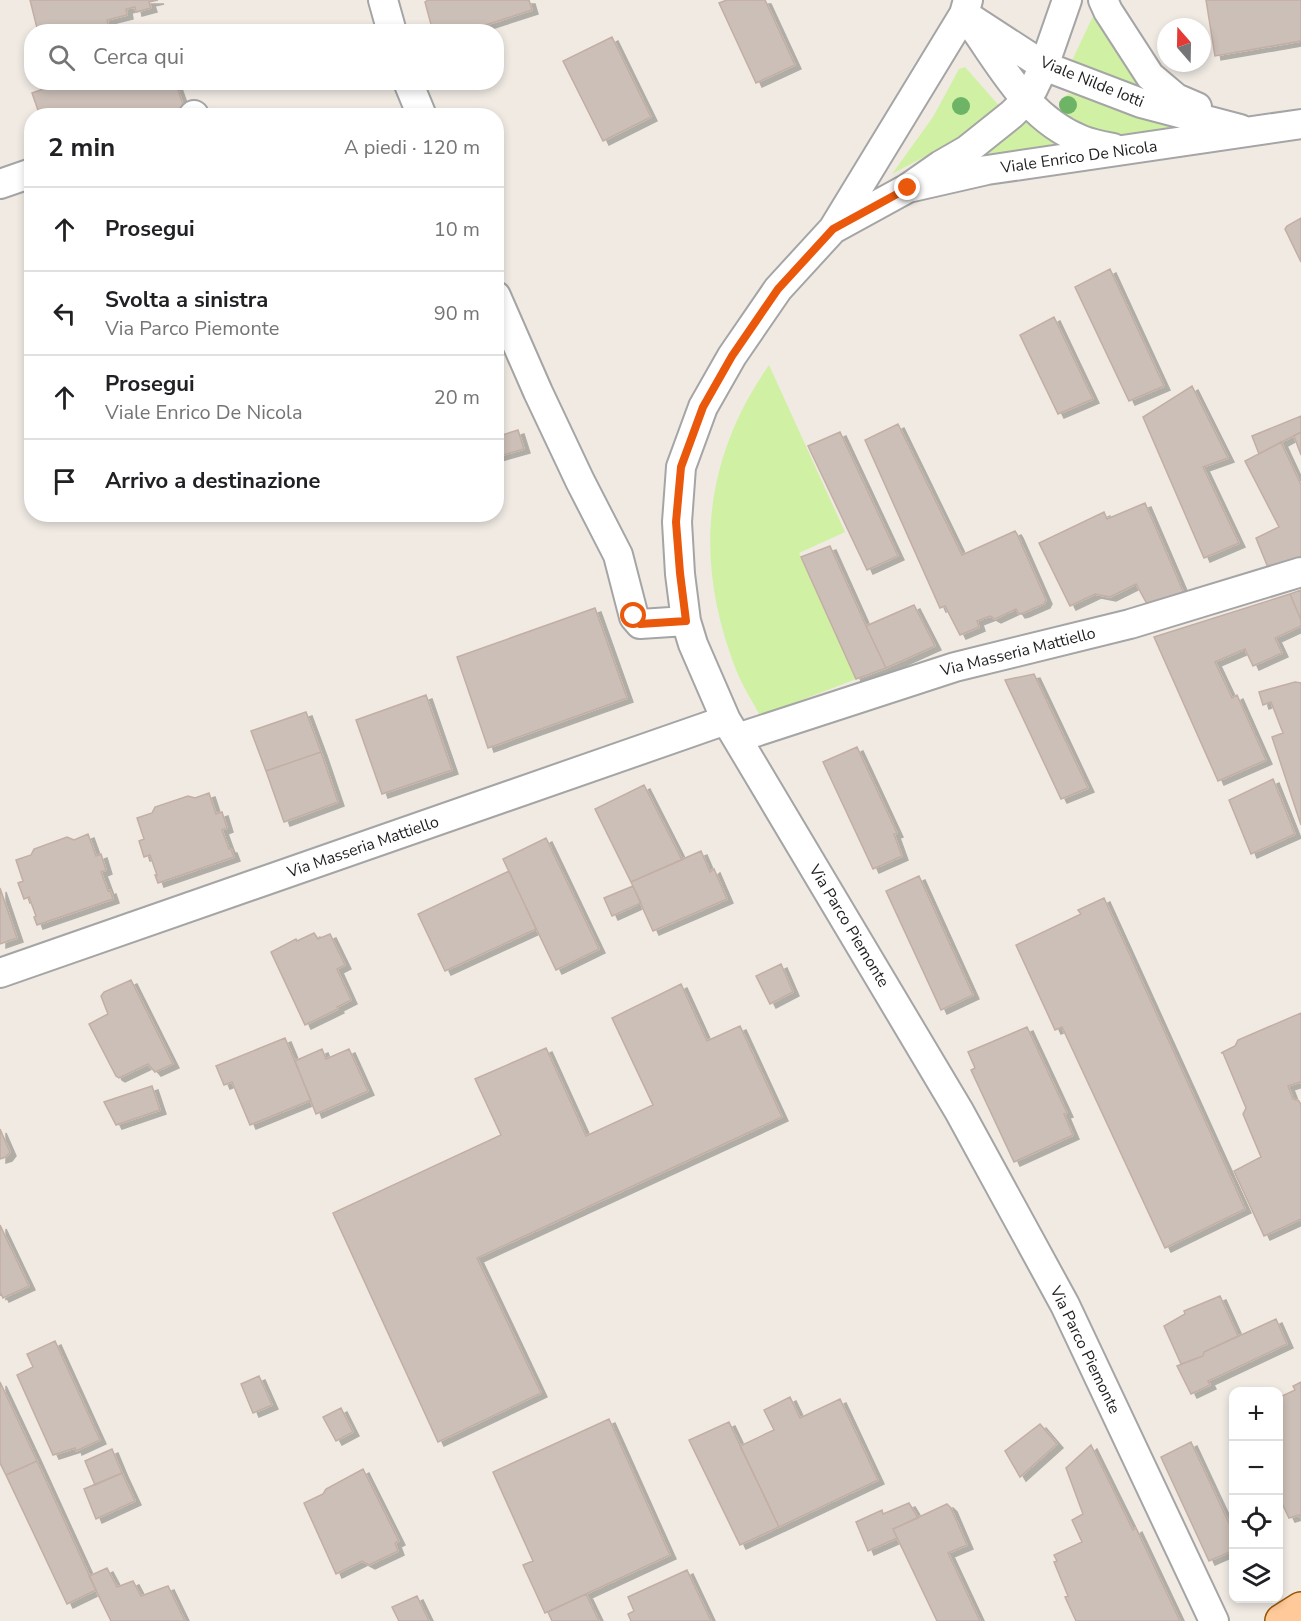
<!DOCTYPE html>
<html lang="it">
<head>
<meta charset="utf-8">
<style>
	:root { --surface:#fff; --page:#f2f2f2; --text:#202124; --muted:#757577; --line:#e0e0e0 }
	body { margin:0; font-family:"Nunito Sans",sans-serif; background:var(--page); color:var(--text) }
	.controls { position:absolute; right:18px; bottom:18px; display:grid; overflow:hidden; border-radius:12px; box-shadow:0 3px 9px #0003 }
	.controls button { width:54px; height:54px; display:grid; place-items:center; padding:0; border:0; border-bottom:2px solid var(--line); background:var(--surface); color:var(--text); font:30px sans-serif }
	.compass { position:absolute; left:1157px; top:18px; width:54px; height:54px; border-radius:50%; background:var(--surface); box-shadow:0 3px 9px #0003; rotate:340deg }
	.stop { position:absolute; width:18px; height:18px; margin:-14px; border:4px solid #ea580c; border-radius:50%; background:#fff }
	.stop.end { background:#ea580c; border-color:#fff; box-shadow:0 2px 6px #0008 }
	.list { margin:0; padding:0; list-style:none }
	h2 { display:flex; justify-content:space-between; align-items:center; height:78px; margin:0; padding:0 24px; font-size:26px }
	h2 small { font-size:20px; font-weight:400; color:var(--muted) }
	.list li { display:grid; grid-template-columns:39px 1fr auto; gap:18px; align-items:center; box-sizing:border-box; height:84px; padding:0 24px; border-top:2px solid var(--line) }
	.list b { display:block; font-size:22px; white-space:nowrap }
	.list p { margin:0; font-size:20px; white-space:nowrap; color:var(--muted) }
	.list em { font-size:20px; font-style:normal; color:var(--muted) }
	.icon { flex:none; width:33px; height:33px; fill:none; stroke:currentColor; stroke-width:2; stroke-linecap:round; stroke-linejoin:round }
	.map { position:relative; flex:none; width:1301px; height:1621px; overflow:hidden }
	.search { position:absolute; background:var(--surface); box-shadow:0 3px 9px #0003; left:24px; top:24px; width:480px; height:66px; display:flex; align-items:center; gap:15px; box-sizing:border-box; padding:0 21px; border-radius:24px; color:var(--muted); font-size:22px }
	.panel { position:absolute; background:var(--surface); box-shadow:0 3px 9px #0003; left:24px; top:108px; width:480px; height:414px; border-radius:24px }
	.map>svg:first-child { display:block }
	.grass { fill:#d0f0a3 }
	.building { fill:#ccbfb8; stroke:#c3aea3; stroke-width:1.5; filter:url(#shadow) }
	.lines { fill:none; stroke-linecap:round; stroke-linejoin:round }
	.street-casing { stroke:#a5a5a5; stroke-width:32 }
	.primary-casing { stroke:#985700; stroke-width:36 }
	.street { stroke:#fff; stroke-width:28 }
	.primary { stroke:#ffc999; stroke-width:33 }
	.tree { fill:#6db466 }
	.route { stroke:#ea580c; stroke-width:8 }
	.labels { text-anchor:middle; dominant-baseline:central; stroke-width:5; stroke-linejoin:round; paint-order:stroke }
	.street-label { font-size:16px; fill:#1e1e1e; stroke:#fff }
</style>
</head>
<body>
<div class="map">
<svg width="1301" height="1621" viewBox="0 0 1301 1621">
	<defs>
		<filter id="shadow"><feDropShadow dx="6" dy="4" stdDeviation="0" flood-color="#0004"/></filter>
	</defs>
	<rect width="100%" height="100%" fill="#f0eae3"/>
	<path class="grass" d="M 1094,14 L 1149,95 L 1069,67 Z
		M 965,67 L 1002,109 L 956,140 L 892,174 L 933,117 L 959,69 Z
		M 1068,94 L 1088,95 L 1137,112 L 1176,130 L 1123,135 L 1073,124 L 1061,115 L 1059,102 Z
		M 1022,119 L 1063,148 L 984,157 Z
		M 769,365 L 845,532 L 799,553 L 856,679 L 760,716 C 752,700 741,684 735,667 C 704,586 700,506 735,425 C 744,404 756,384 769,365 Z"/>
	<path class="building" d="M 30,0 L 158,0 L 149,2 L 151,8 L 136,12 L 135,7 L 126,9 L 127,15 L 107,20 L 109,29 L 100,32 L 38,32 Z
		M 428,0 L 529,0 L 532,10 L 464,32 L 433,32 L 425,2 Z
		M 727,0 L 765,0 L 795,65 L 756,83 L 719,3 Z
		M 1206,0 L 1301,0 L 1301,41 L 1215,56 Z
		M 612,37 L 651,117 L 603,141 L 563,61 Z
		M 63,82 L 175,82 L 185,110 L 170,116 L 40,116 L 32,93 Z
		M 1301,218 L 1301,262 L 1285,229 L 1287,226 Z
		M 1110,269 L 1164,386 L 1129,401 L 1075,287 Z
		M 1054,317 L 1093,399 L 1058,414 L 1020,335 Z
		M 1192,386 L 1228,458 L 1203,467 L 1239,543 L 1204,558 L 1143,417 Z
		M 1301,416 L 1301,432 L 1259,454 L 1252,436 Z
		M 898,424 L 962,555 L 1015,531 L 1017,534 L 1046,600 L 1044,604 L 1023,613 L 1019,614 L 1016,609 L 995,619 L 990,616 L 977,621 L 979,627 L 960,635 L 945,606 L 940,608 L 865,440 Z
		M 518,430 L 524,449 L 496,457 L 496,437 Z
		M 840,432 L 898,556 L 867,570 L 808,446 Z
		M 1301,432 L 1301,455 L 1294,436 Z
		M 1281,442 L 1301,485 L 1301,564 L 1271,575 L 1256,538 L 1279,527 L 1245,461 Z
		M 1145,503 L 1186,598 L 1152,613 L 1136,584 L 1110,597 L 1095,594 L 1070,606 L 1039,543 L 1104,512 L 1107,519 Z
		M 830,546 L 866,626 L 886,668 L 856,679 L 801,557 Z
		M 1301,590 L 1301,620 L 1290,594 Z
		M 1290,594 L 1301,620 L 1301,626 L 1275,638 L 1282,653 L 1253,666 L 1245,649 L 1215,662 L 1232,698 L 1237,695 L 1266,760 L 1218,781 L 1154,637 Z
		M 914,605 L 935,646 L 886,668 L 866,626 Z
		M 595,608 L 627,698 L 488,748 L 457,657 Z
		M 1034,674 L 1088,788 L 1061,799 L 1005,680 Z
		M 1295,682 L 1301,683 L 1301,825 L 1272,737 L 1283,733 L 1271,702 L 1263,705 L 1259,692 Z
		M 426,695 L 452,770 L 382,794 L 356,720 Z
		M 306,712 L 321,752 L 266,771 L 251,731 Z
		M 857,747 L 897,833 L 894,834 L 902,856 L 873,869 L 823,762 Z
		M 321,752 L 338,802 L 284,822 L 266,771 Z
		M 1273,779 L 1295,834 L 1251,854 L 1229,800 Z
		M 644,785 L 682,860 L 631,882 L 595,809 Z
		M 209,793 L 216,814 L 222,812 L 227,828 L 222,830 L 229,849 L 231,849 L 234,857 L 158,883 L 155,875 L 157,875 L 150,855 L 144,857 L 139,841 L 144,839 L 137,818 L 152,813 L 155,807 L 188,796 L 195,798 Z
		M 88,834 L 96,856 L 101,854 L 106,870 L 101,872 L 108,891 L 110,890 L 113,899 L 37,925 L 34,917 L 36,916 L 29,897 L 24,899 L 18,883 L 23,881 L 16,860 L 31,855 L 34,849 L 67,837 L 74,840 Z
		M 546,838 L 599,949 L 556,970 L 503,859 Z
		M 701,851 L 710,872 L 714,869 L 727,899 L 653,931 L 631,882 Z
		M 509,871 L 536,929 L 445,971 L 418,914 Z
		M 919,876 L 973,995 L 941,1010 L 886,891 Z
		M 633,886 L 641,903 L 612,916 L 604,898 Z
		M 0,888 L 17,938 L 0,944 Z
		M 1104,898 L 1245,1209 L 1165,1248 L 1062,1027 L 1055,1030 L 1016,945 L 1081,914 L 1078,910 Z
		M 314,933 L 318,939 L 330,934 L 345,965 L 337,969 L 351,1000 L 337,1007 L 338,1009 L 305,1025 L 271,952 L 296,939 L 297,941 Z
		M 781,964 L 793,992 L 770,1004 L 756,976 Z
		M 131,980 L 173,1064 L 155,1072 L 148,1064 L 119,1078 L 116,1076 L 89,1024 L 108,1014 L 101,996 L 104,992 Z
		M 681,984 L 707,1041 L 740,1026 L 782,1117 L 477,1258 L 541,1393 L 438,1442 L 333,1213 L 501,1135 L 475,1079 L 546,1048 L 586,1136 L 653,1105 L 612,1018 Z
		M 1301,1013 L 1301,1083 L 1300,1082 L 1288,1086 L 1293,1099 L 1299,1101 L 1301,1105 L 1301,1219 L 1264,1236 L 1234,1171 L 1261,1157 L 1243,1114 L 1246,1108 L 1223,1053 L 1221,1053 L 1235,1046 L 1238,1040 Z
		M 1027,1027 L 1067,1113 L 1064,1114 L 1073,1135 L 1014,1162 L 971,1070 L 975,1068 L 968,1052 Z
		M 285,1038 L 311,1100 L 250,1125 L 232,1082 L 224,1085 L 216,1066 Z
		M 322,1049 L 326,1059 L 349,1049 L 368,1091 L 316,1114 L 295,1061 Z
		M 152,1086 L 160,1110 L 116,1125 L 104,1102 Z
		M 0,1129 L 10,1152 L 6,1157 L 0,1159 Z
		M 0,1225 L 29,1286 L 3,1298 L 1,1294 L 0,1295 Z
		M 1220,1296 L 1238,1336 L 1204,1352 L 1203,1356 L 1181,1364 L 1164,1326 L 1185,1314 L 1184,1311 Z
		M 1276,1319 L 1287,1344 L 1208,1381 L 1210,1385 L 1191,1394 L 1177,1366 L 1203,1356 L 1204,1352 Z
		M 55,1341 L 100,1440 L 76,1451 L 75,1448 L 53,1455 L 17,1375 L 33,1367 L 27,1354 Z
		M 259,1376 L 272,1405 L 253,1413 L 241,1384 Z
		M 0,1382 L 37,1461 L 6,1475 L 0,1463 Z
		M 1301,1382 L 1301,1518 L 1299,1515 L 1289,1518 L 1278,1495 L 1278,1398 L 1295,1390 L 1293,1386 Z
		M 790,1397 L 800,1418 L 840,1399 L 878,1480 L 779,1527 L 740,1446 L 774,1430 L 764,1410 Z
		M 341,1408 L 353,1432 L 336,1441 L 323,1417 Z
		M 609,1419 L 670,1555 L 545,1613 L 523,1565 L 533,1561 L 493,1472 Z
		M 729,1422 L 779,1527 L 740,1545 L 689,1440 Z
		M 1040,1424 L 1057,1444 L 1020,1477 L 1005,1451 Z
		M 1191,1442 L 1234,1534 L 1234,1550 L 1209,1561 L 1161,1457 Z
		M 1091,1445 L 1133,1530 L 1136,1528 L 1180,1621 L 1076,1621 L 1065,1597 L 1068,1596 L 1054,1562 L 1057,1561 L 1054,1555 L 1082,1542 L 1072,1520 L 1083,1514 L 1066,1468 Z
		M 112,1449 L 122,1473 L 95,1485 L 85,1461 Z
		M 37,1461 L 96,1590 L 67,1604 L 6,1475 Z
		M 363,1469 L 399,1541 L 395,1543 L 398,1551 L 369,1565 L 362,1561 L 336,1574 L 304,1503 L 323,1494 L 326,1489 Z
		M 122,1473 L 135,1501 L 96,1519 L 84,1489 Z
		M 909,1503 L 918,1518 L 893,1529 L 897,1538 L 868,1551 L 856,1522 L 882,1510 L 883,1514 Z
		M 947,1504 L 951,1508 L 967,1545 L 948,1553 L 980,1621 L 937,1621 L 893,1529 Z
		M 107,1568 L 117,1587 L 133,1581 L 141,1596 L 168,1586 L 185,1621 L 111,1621 L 89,1576 Z
		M 687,1570 L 711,1621 L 631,1621 L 628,1614 L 634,1611 L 628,1597 Z
		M 586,1594 L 599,1621 L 552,1621 L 548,1612 Z
		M 417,1596 L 429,1621 L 399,1621 L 392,1607 Z"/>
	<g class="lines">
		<g class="street-casing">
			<path id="street" d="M 383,0 L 392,32
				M 968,0 L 964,14 L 833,229 L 778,289 L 732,356 L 703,407 L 681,467 L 677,522 L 680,574 L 686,621 L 693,644 L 726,720 L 959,1111 L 1065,1305 L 1214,1621
				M 1103,0 L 1108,11 L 1150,76 L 1176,98 L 1197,107
				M 964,14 L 1044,66 L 1141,103 L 1240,129
				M 972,25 C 1004,70 1029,119 1082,140 C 1092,144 1103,146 1113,148
				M 408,82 L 422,116
				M 193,116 L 194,115
				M 0,184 L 32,173
				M 908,188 L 987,170 L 1301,124
				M 835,228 L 908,188 L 941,165 L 967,150 L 1012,114 L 1025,101 L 1033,89 L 1044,66 L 1067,0
				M 496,296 L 538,392 L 580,481 L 618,555 L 634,617 L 640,624 L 686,621
				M 737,738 L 955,667 L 1130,624 L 1301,572
				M 0,973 L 726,720"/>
		</g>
		<g class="primary-casing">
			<path id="primary" d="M 1282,1621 L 1301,1609"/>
		</g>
		<use href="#street" class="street"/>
		<use href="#primary" class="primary"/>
	</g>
	<g class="tree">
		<circle cx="1068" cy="105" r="9"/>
		<circle cx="961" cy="106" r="9"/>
	</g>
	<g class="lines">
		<path class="route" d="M 634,616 L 640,624 L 686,621 L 680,573 L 676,522 L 681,467 L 703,407 L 732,356 L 778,289 L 833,229 L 908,188"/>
	</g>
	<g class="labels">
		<g class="street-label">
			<text transform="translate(1092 82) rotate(22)">Viale Nilde Iotti</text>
			<text transform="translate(1079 157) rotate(-8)">Viale Enrico De Nicola</text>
			<text transform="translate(1018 652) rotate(-14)">Via Masseria Mattiello</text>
			<text transform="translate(363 847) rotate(-19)">Via Masseria Mattiello</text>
			<text transform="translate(849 926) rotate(59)">Via Parco Piemonte</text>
			<text transform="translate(1085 1350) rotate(64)">Via Parco Piemonte</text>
		</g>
	</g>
</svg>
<div class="controls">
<button>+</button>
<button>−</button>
<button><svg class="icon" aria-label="locate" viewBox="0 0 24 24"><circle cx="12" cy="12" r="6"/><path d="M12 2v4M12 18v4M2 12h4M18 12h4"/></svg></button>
<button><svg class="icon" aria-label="layers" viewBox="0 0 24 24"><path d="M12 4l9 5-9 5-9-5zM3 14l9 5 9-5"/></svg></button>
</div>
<svg class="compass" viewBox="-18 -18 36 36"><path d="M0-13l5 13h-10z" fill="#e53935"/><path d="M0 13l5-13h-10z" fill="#757577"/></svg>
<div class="stop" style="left:634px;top:616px"></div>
<div class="stop end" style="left:908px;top:188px"></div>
<div class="search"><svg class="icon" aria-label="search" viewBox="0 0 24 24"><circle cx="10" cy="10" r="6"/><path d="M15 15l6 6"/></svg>Cerca qui</div>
<section class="panel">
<h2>2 min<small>A piedi · 120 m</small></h2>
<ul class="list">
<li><svg class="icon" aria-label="ahead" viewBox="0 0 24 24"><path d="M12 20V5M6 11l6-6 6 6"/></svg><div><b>Prosegui</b></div><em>10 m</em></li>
<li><svg class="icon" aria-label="left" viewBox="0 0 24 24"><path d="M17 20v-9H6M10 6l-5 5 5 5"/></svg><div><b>Svolta a sinistra</b><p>Via Parco Piemonte</p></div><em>90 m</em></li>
<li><svg class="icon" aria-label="ahead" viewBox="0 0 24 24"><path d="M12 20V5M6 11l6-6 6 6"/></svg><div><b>Prosegui</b><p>Viale Enrico De Nicola</p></div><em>20 m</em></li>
<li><svg class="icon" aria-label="arrive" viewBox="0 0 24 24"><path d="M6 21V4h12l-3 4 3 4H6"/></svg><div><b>Arrivo a destinazione</b></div></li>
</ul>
</section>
</div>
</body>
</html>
